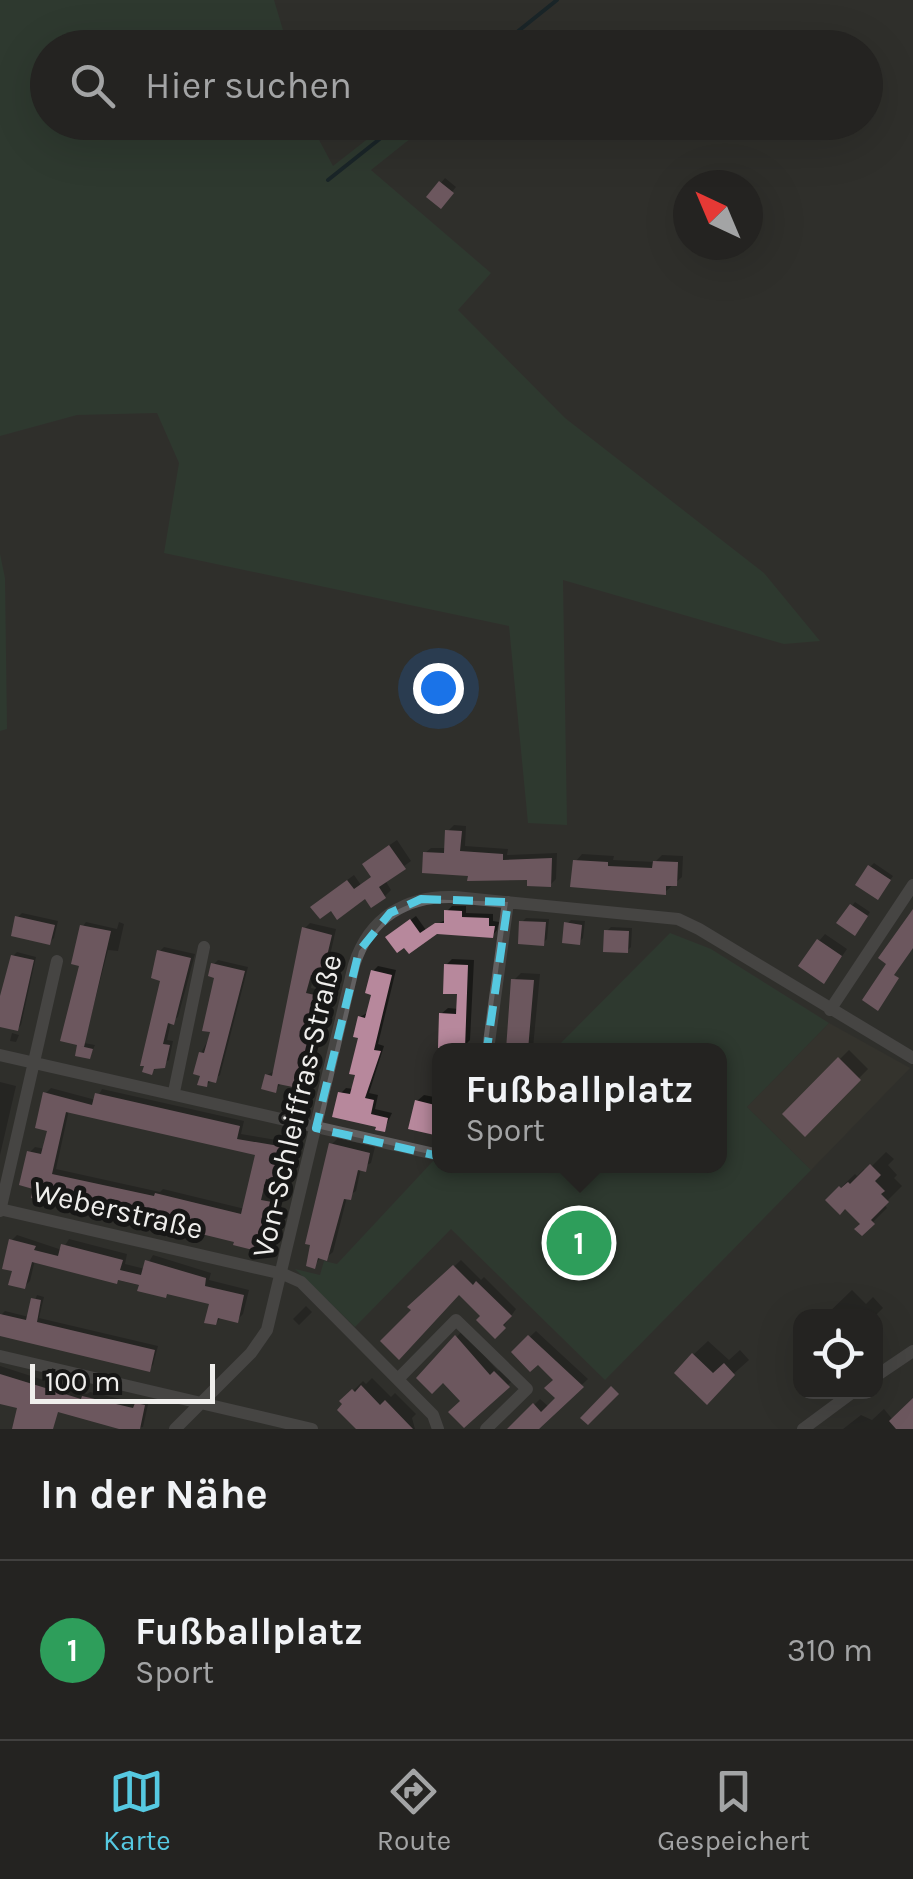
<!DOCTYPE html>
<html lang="de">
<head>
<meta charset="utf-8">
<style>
	:root { --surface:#242321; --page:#302f2e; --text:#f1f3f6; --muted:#a3a4a5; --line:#41403f; --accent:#56c9e1 }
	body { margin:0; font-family:Karla,sans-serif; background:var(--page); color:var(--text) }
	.controls { position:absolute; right:30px; bottom:30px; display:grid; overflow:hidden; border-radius:20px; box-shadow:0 10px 40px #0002 }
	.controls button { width:90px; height:90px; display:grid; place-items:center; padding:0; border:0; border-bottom:2px solid var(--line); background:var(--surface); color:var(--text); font:50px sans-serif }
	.compass { position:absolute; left:673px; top:170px; width:90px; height:90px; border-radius:50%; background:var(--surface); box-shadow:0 10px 40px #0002; rotate:316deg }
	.scale { position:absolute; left:30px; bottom:25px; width:185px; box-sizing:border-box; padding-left:10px; border:5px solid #efeeec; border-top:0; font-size:28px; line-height:35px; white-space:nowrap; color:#efeeec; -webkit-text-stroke:8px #171716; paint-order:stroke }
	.you { position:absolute; left:438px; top:688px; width:35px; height:35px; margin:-25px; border:8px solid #fff; border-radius:50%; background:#1a73e8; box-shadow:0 0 0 15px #1a73e833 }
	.badge { display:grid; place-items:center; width:65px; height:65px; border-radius:50%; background:var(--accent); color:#fff; font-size:32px; font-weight:700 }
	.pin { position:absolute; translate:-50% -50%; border:5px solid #fff; box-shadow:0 2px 10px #0006 }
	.popup { position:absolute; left:432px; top:1043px; width:295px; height:130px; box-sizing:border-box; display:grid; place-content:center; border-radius:20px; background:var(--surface); filter:drop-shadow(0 2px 8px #0005); font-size:32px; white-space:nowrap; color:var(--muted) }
	.popup b { font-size:38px; color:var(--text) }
	.popup::after { content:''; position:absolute; left:50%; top:100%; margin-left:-20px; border:20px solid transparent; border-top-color:var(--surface) }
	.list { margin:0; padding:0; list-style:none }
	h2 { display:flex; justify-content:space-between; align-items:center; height:130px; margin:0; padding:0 40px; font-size:42px }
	h2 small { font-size:32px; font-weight:400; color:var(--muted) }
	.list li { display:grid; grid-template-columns:65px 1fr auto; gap:30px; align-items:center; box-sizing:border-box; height:180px; padding:0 40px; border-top:2px solid var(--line) }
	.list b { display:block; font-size:38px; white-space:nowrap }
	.list p { margin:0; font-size:32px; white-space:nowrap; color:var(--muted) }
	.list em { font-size:32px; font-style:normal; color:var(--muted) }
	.icon { flex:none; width:55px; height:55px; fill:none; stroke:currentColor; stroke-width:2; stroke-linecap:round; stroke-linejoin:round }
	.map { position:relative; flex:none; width:913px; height:1429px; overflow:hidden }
	.search { position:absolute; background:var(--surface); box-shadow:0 10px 40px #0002; left:30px; right:30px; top:30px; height:110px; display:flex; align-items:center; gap:25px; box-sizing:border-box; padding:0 35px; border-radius:55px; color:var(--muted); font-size:38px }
	.sheet { height:310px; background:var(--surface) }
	nav { display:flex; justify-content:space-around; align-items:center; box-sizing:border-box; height:140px; border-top:2px solid var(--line); background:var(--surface); font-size:28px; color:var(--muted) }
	nav a { display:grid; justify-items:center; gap:5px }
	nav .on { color:var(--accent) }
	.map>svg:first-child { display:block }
	.built { fill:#3a382f }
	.green { fill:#2e4534 }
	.shadow { fill:#0007; fill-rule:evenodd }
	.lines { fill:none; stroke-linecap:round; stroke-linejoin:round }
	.stream { stroke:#011a24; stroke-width:4 }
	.building { fill:#b7889c; fill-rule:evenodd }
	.minor { stroke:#626061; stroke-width:12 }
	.marked { fill:none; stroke:#56c9e1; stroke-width:8; stroke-dasharray:20 12; stroke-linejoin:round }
	.labels { text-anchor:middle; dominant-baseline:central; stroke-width:10; stroke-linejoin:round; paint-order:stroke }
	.street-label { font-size:30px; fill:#efeeec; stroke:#171716 }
</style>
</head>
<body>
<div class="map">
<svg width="913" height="1429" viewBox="0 0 913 1429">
	<rect width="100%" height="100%" fill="#302f2c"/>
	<path class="built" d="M 829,1023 L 910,1068 L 811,1170 L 747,1107 Z"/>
	<path class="green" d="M 0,0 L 274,0 L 288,47 L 48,48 L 48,122 L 310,123 L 333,166 L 388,123 L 430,123 L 371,170 L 491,273 L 458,310 L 565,418 L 764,573 L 820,641 L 784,644 L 563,580 L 567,825 L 528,823 L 509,626 L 164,553 L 179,463 L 157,413 L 77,415 L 0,436 Z
		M 0,554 L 5,578 L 7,729 L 0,731 Z
		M 670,933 L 711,949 L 829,1023 L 747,1107 L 811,1170 L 605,1380 L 451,1229 L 355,1327 L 295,1269 L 320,1275 L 324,1261 L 337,1264 L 434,1160 L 439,1161 L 439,1166 L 719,1166 L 719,1050 L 554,1050 Z"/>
	<path class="shadow" d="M 445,178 L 456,187 L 441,205 L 430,196 Z
		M 454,825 L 466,826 L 465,846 L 508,849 L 507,855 L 557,853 L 556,879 L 550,885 L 530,878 L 470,873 L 425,853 L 431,848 L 447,848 L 448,831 Z
		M 397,840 L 411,861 L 385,880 L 391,890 L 385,896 L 320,900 L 354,875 L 361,885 L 374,876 L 372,857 Z
		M 582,854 L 614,856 L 613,860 L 655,862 L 662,855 L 683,856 L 682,877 L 665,892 L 576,861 Z
		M 874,863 L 893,876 L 881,893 L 870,867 Z
		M 855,902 L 870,912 L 859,929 L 852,906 Z
		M 452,906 L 466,906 L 466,913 L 493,914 L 493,921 L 499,922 L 497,930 L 492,936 L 436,932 L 409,951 L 394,932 L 416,916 L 426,930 L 447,919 L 447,911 Z
		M 22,913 L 58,921 L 54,938 L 50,942 L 18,917 Z
		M 526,918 L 549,919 L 547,939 L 543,943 L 522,922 Z
		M 571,920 L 585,921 L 583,938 L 579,942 L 567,924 Z
		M 86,922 L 117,929 L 119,922 L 124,924 L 118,951 L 108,950 L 84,1043 L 95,1045 L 90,1056 L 78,1054 L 83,926 Z
		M 310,923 L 336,929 L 327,969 L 321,974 L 314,973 L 311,988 L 324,991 L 303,1080 L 297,1086 L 281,1084 L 275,1090 L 267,1075 L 276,1070 L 304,929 Z
		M 611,927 L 632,928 L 631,947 L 627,951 L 607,931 Z
		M 825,934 L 847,949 L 830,974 L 819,941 Z
		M 164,947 L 195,954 L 178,1017 L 171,1022 L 167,1040 L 173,1041 L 169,1060 L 151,1072 L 163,979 L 160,951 Z
		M 17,952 L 36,957 L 21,1025 L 18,1028 L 0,1023 L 0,1008 L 13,956 Z
		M 452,959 L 474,960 L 470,1040 L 464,1046 L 441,1014 L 448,1008 L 459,1009 L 459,992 L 446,965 Z
		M 218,960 L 248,967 L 220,1075 L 206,1085 L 201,1053 L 213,1031 L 217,976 L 213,965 Z
		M 378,966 L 396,970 L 378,1044 L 384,1046 L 369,1093 L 378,1095 L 375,1109 L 392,1113 L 384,1130 L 341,1093 L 346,1088 L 354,1089 L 360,1017 L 369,1012 L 374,993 L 373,971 Z
		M 521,973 L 540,974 L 533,1048 L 531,1050 L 508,1050 L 514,980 Z
		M 12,1033 L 19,1035 L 16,1042 L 10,1041 Z
		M 849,1050 L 868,1069 L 805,1133 L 785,1114 Z
		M 0,1082 L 16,1086 L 0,1155 Z
		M 51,1088 L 96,1100 L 102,1089 L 244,1121 L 241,1134 L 289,1142 L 281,1174 L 276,1179 L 269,1177 L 265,1195 L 276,1198 L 268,1230 L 259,1234 L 252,1247 L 237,1240 L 36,1187 L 30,1152 L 35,1147 L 45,1149 L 50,1129 L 46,1093 ZM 69,1110 L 258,1153 L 245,1209 L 163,1189 L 160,1192 L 56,1169 Z
		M 424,1095 L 439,1098 L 439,1133 L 417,1101 Z
		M 338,1138 L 375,1147 L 371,1163 L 361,1168 L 356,1191 L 347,1197 L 333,1252 L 326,1258 L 321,1257 L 314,1266 L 332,1144 Z
		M 886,1152 L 894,1159 L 888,1165 L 897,1175 L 894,1178 L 902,1186 L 884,1204 L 887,1208 L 862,1233 L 863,1224 L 845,1206 L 828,1200 L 855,1174 L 857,1176 L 864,1169 L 866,1172 Z
		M 17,1235 L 62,1250 L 69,1239 L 127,1254 L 125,1264 L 145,1269 L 153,1255 L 211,1273 L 209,1280 L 249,1290 L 243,1314 L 237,1320 L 222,1316 L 216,1323 L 212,1303 L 35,1260 L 30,1281 L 24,1287 L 15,1270 L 11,1241 Z
		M 461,1260 L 481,1280 L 484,1277 L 516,1309 L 501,1330 L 459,1292 L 414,1310 L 411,1307 Z
		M 852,1290 L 866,1304 L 873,1297 L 883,1308 L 875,1316 L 825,1316 Z
		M 37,1295 L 44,1297 L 39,1318 L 158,1346 L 153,1365 L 149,1369 L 0,1333 L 1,1315 L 5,1311 L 29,1317 Z
		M 306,1306 L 312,1312 L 299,1325 L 293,1319 Z
		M 462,1331 L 498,1371 L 502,1367 L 514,1379 L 491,1402 L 464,1401 L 443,1380 L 419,1378 Z
		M 536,1331 L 588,1379 L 536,1429 L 510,1429 L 540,1399 L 549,1407 L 558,1398 L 556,1380 L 538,1361 L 514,1352 Z
		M 708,1341 L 729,1360 L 740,1350 L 749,1360 L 703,1401 L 678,1369 Z
		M 0,1366 L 87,1394 L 90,1392 L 138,1403 L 142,1399 L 149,1400 L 143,1427 L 125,1429 L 60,1410 L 32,1429 L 15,1429 L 20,1406 L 0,1401 Z
		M 372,1378 L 391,1397 L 395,1393 L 416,1414 L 412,1418 L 415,1429 L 359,1429 L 343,1401 L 363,1381 L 366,1384 Z
		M 913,1401 L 913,1429 L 843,1429 L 861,1415 L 872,1420 L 884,1409 L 893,1420 Z"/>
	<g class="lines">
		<path class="stream" d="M 497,48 L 557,0
			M 328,180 L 401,122"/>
	</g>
	<path class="building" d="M 445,122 L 486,122 L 482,136 L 445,125 Z
		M 439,181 L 454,193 L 441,209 L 426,197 Z
		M 445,830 L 462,831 L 460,851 L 503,854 L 503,860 L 552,858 L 551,887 L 527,886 L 527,880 L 467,881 L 468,876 L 422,873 L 423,852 L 444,853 Z
		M 389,845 L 406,869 L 379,887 L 386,898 L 371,908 L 365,899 L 337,920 L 331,911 L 320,919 L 310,907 L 347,880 L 354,889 L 371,877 L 362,864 Z
		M 573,860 L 608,862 L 608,866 L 652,868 L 653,861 L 678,862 L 677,886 L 666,886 L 666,895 L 570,887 Z
		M 868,865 L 891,880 L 878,900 L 855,885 Z
		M 850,904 L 868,916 L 855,936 L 836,923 Z
		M 913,909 L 913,948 L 894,975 L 899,978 L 878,1011 L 862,1000 L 886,964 L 878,958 Z
		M 444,910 L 462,911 L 462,917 L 489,918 L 489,926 L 495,926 L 493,938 L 437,934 L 409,954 L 404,948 L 397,953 L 385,937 L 410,919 L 420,933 L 435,923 L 444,923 Z
		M 15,916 L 55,925 L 50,945 L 11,936 Z
		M 519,921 L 546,922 L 544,946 L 518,944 Z
		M 564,922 L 582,925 L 580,945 L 562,943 Z
		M 80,925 L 111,931 L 84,1047 L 80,1046 L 93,1049 L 90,1059 L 75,1056 L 77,1045 L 60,1041 L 79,966 L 71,964 Z
		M 302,927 L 332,935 L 322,977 L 311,975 L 306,993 L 319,996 L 298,1088 L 278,1084 L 276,1093 L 261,1089 L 265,1074 L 272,1076 Z
		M 604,930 L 629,931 L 628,953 L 603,952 Z
		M 817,939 L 842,956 L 824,984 L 798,966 Z
		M 157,950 L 191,958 L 174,1025 L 168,1023 L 163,1044 L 170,1045 L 165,1068 L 154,1069 L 152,1075 L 142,1072 L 144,1066 L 140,1066 L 160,981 L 151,978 Z
		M 11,955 L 34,960 L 18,1031 L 0,1027 L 0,996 Z
		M 211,963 L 245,971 L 216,1083 L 208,1081 L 207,1087 L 197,1085 L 200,1076 L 193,1074 L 199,1052 L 204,1053 L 210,1032 L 202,1031 L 214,978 L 208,976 Z
		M 444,964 L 468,965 L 465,1049 L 438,1048 L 439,1013 L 456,1014 L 457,994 L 443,994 Z
		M 371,970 L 392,975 L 374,1050 L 381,1051 L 365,1098 L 374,1100 L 371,1114 L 388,1118 L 385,1132 L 375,1130 L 376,1127 L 332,1117 L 338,1092 L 350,1094 L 355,1075 L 349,1074 L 358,1038 L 353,1037 L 358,1016 L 365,1018 L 371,995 L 365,993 Z
		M 511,979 L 534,980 L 528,1050 L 506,1050 Z
		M 838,1057 L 861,1080 L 805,1137 L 782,1114 Z
		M 43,1092 L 92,1105 L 95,1093 L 240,1126 L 237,1139 L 285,1147 L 277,1182 L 266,1179 L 261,1200 L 272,1202 L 264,1238 L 256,1236 L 253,1250 L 233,1245 L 234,1242 L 83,1205 L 45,1198 L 44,1201 L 31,1198 L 33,1189 L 19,1185 L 27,1151 L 41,1154 L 47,1131 L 35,1128 ZM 66,1112 L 255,1155 L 241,1214 L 155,1193 L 154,1196 L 52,1174 Z
		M 415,1100 L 439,1106 L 439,1136 L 408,1129 Z
		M 329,1143 L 370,1153 L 366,1172 L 358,1170 L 351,1200 L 344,1199 L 327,1261 L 318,1258 L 315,1269 L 306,1266 L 310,1245 L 305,1244 Z
		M 870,1164 L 881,1175 L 875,1181 L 885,1191 L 881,1194 L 889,1202 L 871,1220 L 875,1224 L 862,1236 L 854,1229 L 860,1224 L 845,1209 L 840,1215 L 825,1200 L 839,1186 L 841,1188 L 848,1182 L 850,1184 Z
		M 9,1239 L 36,1246 L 34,1250 L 58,1256 L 61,1244 L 123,1260 L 120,1270 L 141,1275 L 145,1260 L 206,1278 L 205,1286 L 244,1295 L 238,1323 L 218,1318 L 216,1325 L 204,1323 L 209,1304 L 167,1294 L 166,1298 L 137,1291 L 139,1285 L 118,1280 L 117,1284 L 32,1262 L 25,1289 L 8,1285 L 12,1271 L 2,1269 Z
		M 453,1265 L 473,1285 L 476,1281 L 512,1316 L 503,1325 L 506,1328 L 495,1339 L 476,1320 L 480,1316 L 459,1295 L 399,1360 L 380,1341 L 411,1310 L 407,1307 Z
		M 31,1298 L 41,1300 L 37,1322 L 155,1350 L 150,1372 L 0,1336 L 0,1314 L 26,1320 Z
		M 455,1335 L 490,1375 L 494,1371 L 510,1387 L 464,1428 L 448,1412 L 460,1401 L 443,1383 L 432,1394 L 416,1378 Z
		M 528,1335 L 584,1387 L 539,1429 L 507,1429 L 533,1403 L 541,1412 L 555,1398 L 544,1388 L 553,1380 L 538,1365 L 530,1372 L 511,1352 Z
		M 692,1353 L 713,1373 L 724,1363 L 735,1375 L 707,1405 L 674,1373 Z
		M 0,1374 L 81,1399 L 82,1396 L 133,1408 L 135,1403 L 145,1405 L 140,1429 L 119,1429 L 58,1412 L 53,1429 L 12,1429 L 17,1408 L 0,1404 Z
		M 361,1385 L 380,1405 L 385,1400 L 413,1429 L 356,1429 L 337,1410 L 342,1404 L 339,1401 L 352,1389 L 355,1392 Z
		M 611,1386 L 619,1394 L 588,1425 L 580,1418 Z
		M 913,1398 L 913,1429 L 896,1429 L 889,1421 Z"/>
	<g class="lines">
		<path class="minor" d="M 830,1010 L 913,885
			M 488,1050 L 508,902
			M 0,1055 L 439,1155
			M 174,1092 L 204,947
			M 0,1209 L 283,1274 L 301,1282 L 433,1415 L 438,1429
			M 0,1211 L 57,961
			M 0,1356 L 312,1429
			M 876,1376 L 913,1351
			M 398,1379 L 456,1320 L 527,1389 L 486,1429
			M 175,1429 L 251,1353 L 267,1330 L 354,965 C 369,918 406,895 455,897 L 678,919 L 699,929 L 913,1058
			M 803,1429 L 853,1392"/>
	</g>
	<path d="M0 0H913V1429H0ZM 421,899 L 508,902 L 477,1118 L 438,1156 L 316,1128 L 359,951 L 390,913 Z" fill="#302f2c" fill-opacity=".55" fill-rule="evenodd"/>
	<path class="marked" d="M 421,899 L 508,902 L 477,1118 L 438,1156 L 316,1128 L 359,951 L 390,913 Z"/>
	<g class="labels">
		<g class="street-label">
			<text transform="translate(297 1106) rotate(-77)">Von-Schleiffras-Straße</text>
			<text transform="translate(118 1210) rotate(13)">Weberstraße</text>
		</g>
	</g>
</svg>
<div class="controls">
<button><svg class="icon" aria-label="locate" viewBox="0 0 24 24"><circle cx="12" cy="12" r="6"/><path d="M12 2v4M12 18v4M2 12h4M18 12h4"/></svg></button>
</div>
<svg class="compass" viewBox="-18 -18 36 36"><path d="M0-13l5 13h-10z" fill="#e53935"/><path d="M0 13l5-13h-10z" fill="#a3a4a5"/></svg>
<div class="scale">100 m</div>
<div class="you"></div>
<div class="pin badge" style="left:579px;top:1243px;background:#2e9e5b">1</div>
<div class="popup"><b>Fußballplatz</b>Sport</div>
<div class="search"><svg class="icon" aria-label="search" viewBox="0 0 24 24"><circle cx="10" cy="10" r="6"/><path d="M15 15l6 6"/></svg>Hier suchen</div>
</div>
<section class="sheet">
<h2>In der Nähe<small></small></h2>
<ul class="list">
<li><span class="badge" style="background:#2e9e5b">1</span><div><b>Fußballplatz</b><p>Sport</p></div><em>310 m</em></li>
</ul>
</section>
<nav>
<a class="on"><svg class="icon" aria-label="map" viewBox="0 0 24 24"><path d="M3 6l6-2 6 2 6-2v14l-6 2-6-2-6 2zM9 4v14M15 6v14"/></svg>Karte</a>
<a><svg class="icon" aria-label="directions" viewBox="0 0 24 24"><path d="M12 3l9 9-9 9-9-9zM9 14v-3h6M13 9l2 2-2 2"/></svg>Route</a>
<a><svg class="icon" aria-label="saved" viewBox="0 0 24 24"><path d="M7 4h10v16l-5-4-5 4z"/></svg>Gespeichert</a>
</nav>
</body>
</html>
